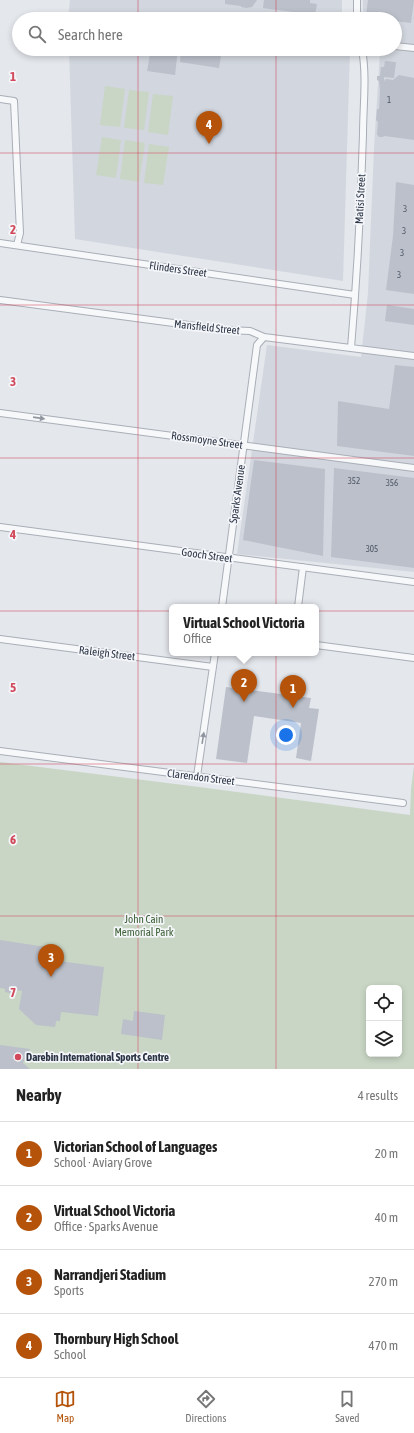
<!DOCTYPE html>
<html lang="en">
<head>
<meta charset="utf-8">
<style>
	:root { --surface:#fff; --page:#f6f6f6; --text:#222; --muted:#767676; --line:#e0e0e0; --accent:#b45309 }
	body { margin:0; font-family:"Asap Condensed",sans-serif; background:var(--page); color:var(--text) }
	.controls { position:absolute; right:12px; bottom:12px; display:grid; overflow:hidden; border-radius:6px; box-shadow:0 2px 6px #0003 }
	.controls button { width:36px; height:36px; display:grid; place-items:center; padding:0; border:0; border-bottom:1px solid var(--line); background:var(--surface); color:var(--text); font:20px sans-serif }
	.you { position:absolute; left:286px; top:735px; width:14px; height:14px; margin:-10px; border:3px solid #fff; border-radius:50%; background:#1a73e8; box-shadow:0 0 0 6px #1a73e833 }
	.badge { display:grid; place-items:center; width:26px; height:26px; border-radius:50%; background:var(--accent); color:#fff; font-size:13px; font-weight:700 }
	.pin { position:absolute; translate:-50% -33px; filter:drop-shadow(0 1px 2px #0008) }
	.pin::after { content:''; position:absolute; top:21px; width:14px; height:12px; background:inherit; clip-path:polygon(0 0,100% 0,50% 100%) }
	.popup { position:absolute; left:169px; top:604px; width:150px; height:52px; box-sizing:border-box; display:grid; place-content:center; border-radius:6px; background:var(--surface); filter:drop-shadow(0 1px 3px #0005); font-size:13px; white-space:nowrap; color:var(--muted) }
	.popup b { font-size:15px; color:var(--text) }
	.popup::after { content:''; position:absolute; left:50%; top:100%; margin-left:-8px; border:8px solid transparent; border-top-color:var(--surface) }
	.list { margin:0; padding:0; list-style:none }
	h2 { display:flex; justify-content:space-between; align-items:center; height:52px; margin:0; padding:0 16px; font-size:17px }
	h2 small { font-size:13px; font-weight:400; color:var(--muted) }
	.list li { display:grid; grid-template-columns:26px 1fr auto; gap:12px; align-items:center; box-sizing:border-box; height:64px; padding:0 16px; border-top:1px solid var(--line) }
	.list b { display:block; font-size:15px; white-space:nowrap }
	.list p { margin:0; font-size:13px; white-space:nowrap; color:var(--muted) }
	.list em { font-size:13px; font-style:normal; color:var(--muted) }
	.icon { flex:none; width:22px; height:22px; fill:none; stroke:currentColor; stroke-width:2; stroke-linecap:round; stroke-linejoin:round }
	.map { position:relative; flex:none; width:414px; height:1069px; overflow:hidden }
	.search { position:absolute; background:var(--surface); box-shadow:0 2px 6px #0003; left:12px; right:12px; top:12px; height:44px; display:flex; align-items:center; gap:10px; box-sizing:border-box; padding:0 14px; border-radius:22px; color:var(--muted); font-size:15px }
	.sheet { height:308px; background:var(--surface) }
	nav { display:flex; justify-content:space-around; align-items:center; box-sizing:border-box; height:56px; border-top:1px solid var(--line); background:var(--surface); font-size:11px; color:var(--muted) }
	nav a { display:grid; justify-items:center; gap:2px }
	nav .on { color:var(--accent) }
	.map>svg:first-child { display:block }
	.built { fill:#d2d6de }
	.green { fill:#c9d6c5; fill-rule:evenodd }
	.building { fill:#bbc0ca }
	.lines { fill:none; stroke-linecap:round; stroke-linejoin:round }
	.street-casing { stroke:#a9aeb7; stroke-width:8 }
	.street { stroke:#f7f8fa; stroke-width:6 }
	.oneway { fill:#9196a0 }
	.grid { fill:none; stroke:#d1495b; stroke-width:1; stroke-opacity:0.55 }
	.poi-dot { fill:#d1495b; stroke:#f4f6f9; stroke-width:1.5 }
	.labels { text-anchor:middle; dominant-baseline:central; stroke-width:3.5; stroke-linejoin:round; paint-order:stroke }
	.number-label { font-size:9px; fill:#4f5766 }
	.street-label { font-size:11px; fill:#2b3445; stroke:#f4f6f9 }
	.park-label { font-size:11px; fill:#3f6138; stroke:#f4f6f9 }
	.poi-label { font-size:11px; font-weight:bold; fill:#2b3445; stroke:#f4f6f9; text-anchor:start }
	.grid-label { font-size:13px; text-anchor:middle; font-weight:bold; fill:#d1495b; stroke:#f4f6f9; stroke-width:3.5; stroke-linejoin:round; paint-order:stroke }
</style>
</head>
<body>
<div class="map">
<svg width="414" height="1069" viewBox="0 0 414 1069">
	<rect width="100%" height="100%" fill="#e4e7ec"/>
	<path class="built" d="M 70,0 L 342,0 L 342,19 L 68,19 Z
		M 363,0 L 414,0 L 414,572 L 237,554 L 267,345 L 361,357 L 368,293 L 374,148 L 380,52 L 371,49 L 395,49 L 395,19 L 363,19 Z
		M 69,49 L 350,49 L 343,281 L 75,239 Z"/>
	<path class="green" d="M 105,86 L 125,89 L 120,127 L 100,125 Z
		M 129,90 L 149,92 L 144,130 L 124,128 Z
		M 153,94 L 173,96 L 168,135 L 148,132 Z
		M 102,137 L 121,140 L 116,178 L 96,175 Z
		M 125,140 L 145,143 L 139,182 L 120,179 Z
		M 149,144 L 169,147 L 163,185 L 144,183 Z
		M 0,762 L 199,787 L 410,815 L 411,789 L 414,766 L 414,1069 L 0,1069 ZM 369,988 L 399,988 L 399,1054 L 369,1054 Z"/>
	<path class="building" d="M 225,0 L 257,0 L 252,7 L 247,8 L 241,7 L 241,6 L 225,4 Z
		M 264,0 L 310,0 L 310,3 L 317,4 L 315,15 L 263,8 Z
		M 368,0 L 414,0 L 411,23 L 395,21 L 395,19 L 366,15 Z
		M 151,49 L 178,49 L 175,75 L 147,71 Z
		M 181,49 L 222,49 L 219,68 L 180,62 Z
		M 385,61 L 396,62 L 394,78 L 384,77 L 384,81 L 386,79 L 393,80 L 399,75 L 414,78 L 414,140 L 385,136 L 382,137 L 379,137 L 377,134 L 378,122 L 376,120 L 377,109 L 379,109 L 380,90 L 379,81 L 377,80 L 377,76 L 380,76 L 381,67 L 384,67 Z
		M 396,182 L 414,185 L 414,294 L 386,290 L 393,236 Z
		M 387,305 L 414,309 L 414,325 L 385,321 Z
		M 395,365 L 414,367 L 414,456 L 337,446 L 338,401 L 389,409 Z
		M 254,460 L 325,469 L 323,556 L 243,540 Z
		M 334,468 L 414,478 L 414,568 L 331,557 Z
		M 226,687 L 311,698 L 309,708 L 319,709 L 311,761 L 296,758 L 301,723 L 254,716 L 247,763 L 216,759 Z
		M 0,940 L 46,947 L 44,959 L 104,967 L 98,1016 L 61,1012 L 60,1021 L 56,1021 L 55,1027 L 36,1025 L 19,1009 L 22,991 L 15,990 L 14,994 L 5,992 L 5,989 L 0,988 Z
		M 134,1011 L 165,1015 L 162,1040 L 121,1034 L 123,1019 L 133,1021 Z
		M 0,1045 L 30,1049 L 23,1063 L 30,1069 L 0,1069 Z"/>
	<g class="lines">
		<g class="street-casing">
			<path id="street" d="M 357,19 L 357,0
				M 395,46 L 414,48
				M 0,99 L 14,101 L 20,233 L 17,245
				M 0,243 L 355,295
				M 0,300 L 226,330 L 250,331 L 264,337 L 414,356
				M 351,348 C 357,277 361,206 363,134 C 363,107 367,77 362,49
				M 0,413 L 414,468
				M 0,527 L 414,582
				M 222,607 L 257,345 L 264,337
				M 298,607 L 303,567
				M 0,639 L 213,667
				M 316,645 L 414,658
				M 0,751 L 403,803
				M 197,776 L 215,653"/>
		</g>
		<use href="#street" class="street"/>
	</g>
	<defs><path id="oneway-solid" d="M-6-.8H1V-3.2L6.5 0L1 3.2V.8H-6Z"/></defs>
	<g class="oneway">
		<use href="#oneway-solid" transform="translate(39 418) rotate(8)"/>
		<use href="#oneway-solid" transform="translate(203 738) rotate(-81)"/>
	</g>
	<path class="grid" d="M 138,0 L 138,19M 276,0 L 276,19M 138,49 L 138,1069M 276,49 L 276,1069M 0,153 L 414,153M 0,305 L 414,305M 0,458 L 414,458M 0,611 L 414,611M 0,764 L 414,764M 0,916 L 414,916"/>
	<circle class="poi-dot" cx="18" cy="1057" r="4"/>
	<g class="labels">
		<g class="number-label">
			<text x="389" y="100">1</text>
			<text x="405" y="209">3</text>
			<text x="404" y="231">3</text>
			<text x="402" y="253">3</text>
			<text x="399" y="275">3</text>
			<text x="354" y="481">352</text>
			<text x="392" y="483">356</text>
			<text x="372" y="549">305</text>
		</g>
		<g class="street-label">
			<text transform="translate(360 199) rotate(-87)">Matisi Street</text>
			<text transform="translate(178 269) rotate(8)">Flinders Street</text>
			<text transform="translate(207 327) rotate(6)">Mansfield Street</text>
			<text transform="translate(207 440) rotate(8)">Rossmoyne Street</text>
			<text transform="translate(237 494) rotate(-82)">Sparks Avenue</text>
			<text transform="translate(207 555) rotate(8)">Gooch Street</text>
			<text transform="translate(107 653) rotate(7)">Raleigh Street</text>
			<text transform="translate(201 777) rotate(7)">Clarendon Street</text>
		</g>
		<g class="park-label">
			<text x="144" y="919">John Cain<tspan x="144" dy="13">Memorial Park</tspan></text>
		</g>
		<g class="poi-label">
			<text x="26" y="1057">Darebin International Sports Centre</text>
		</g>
	</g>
	<g class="grid-label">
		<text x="13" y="81">1</text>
		<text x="13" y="234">2</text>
		<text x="13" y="386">3</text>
		<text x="13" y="539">4</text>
		<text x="13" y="692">5</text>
		<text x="13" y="844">6</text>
		<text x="13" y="997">7</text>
	</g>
</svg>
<div class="controls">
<button><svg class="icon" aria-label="locate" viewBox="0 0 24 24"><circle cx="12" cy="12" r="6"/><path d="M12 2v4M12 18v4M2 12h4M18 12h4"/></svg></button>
<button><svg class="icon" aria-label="layers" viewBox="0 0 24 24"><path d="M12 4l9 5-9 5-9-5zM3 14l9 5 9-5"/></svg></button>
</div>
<div class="you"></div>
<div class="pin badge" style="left:293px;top:708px">1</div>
<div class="pin badge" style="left:244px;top:702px">2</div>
<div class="popup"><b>Virtual School Victoria</b>Office</div>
<div class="pin badge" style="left:51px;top:977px">3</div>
<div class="pin badge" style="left:209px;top:144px">4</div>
<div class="search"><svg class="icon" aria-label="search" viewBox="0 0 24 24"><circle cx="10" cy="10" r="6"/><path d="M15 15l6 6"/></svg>Search here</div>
</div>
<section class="sheet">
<h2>Nearby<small>4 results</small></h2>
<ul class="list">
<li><span class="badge">1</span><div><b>Victorian School of Languages</b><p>School · Aviary Grove</p></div><em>20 m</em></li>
<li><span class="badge">2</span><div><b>Virtual School Victoria</b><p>Office · Sparks Avenue</p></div><em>40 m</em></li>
<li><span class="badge">3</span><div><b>Narrandjeri Stadium</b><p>Sports</p></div><em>270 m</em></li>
<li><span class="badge">4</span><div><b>Thornbury High School</b><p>School</p></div><em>470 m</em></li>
</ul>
</section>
<nav>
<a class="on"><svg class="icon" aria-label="map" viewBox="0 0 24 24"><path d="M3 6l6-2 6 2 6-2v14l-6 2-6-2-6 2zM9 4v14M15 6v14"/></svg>Map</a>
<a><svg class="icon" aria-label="directions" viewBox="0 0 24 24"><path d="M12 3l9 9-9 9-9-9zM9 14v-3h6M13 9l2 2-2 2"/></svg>Directions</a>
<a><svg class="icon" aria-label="saved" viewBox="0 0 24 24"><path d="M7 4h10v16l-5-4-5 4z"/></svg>Saved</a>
</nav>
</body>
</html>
